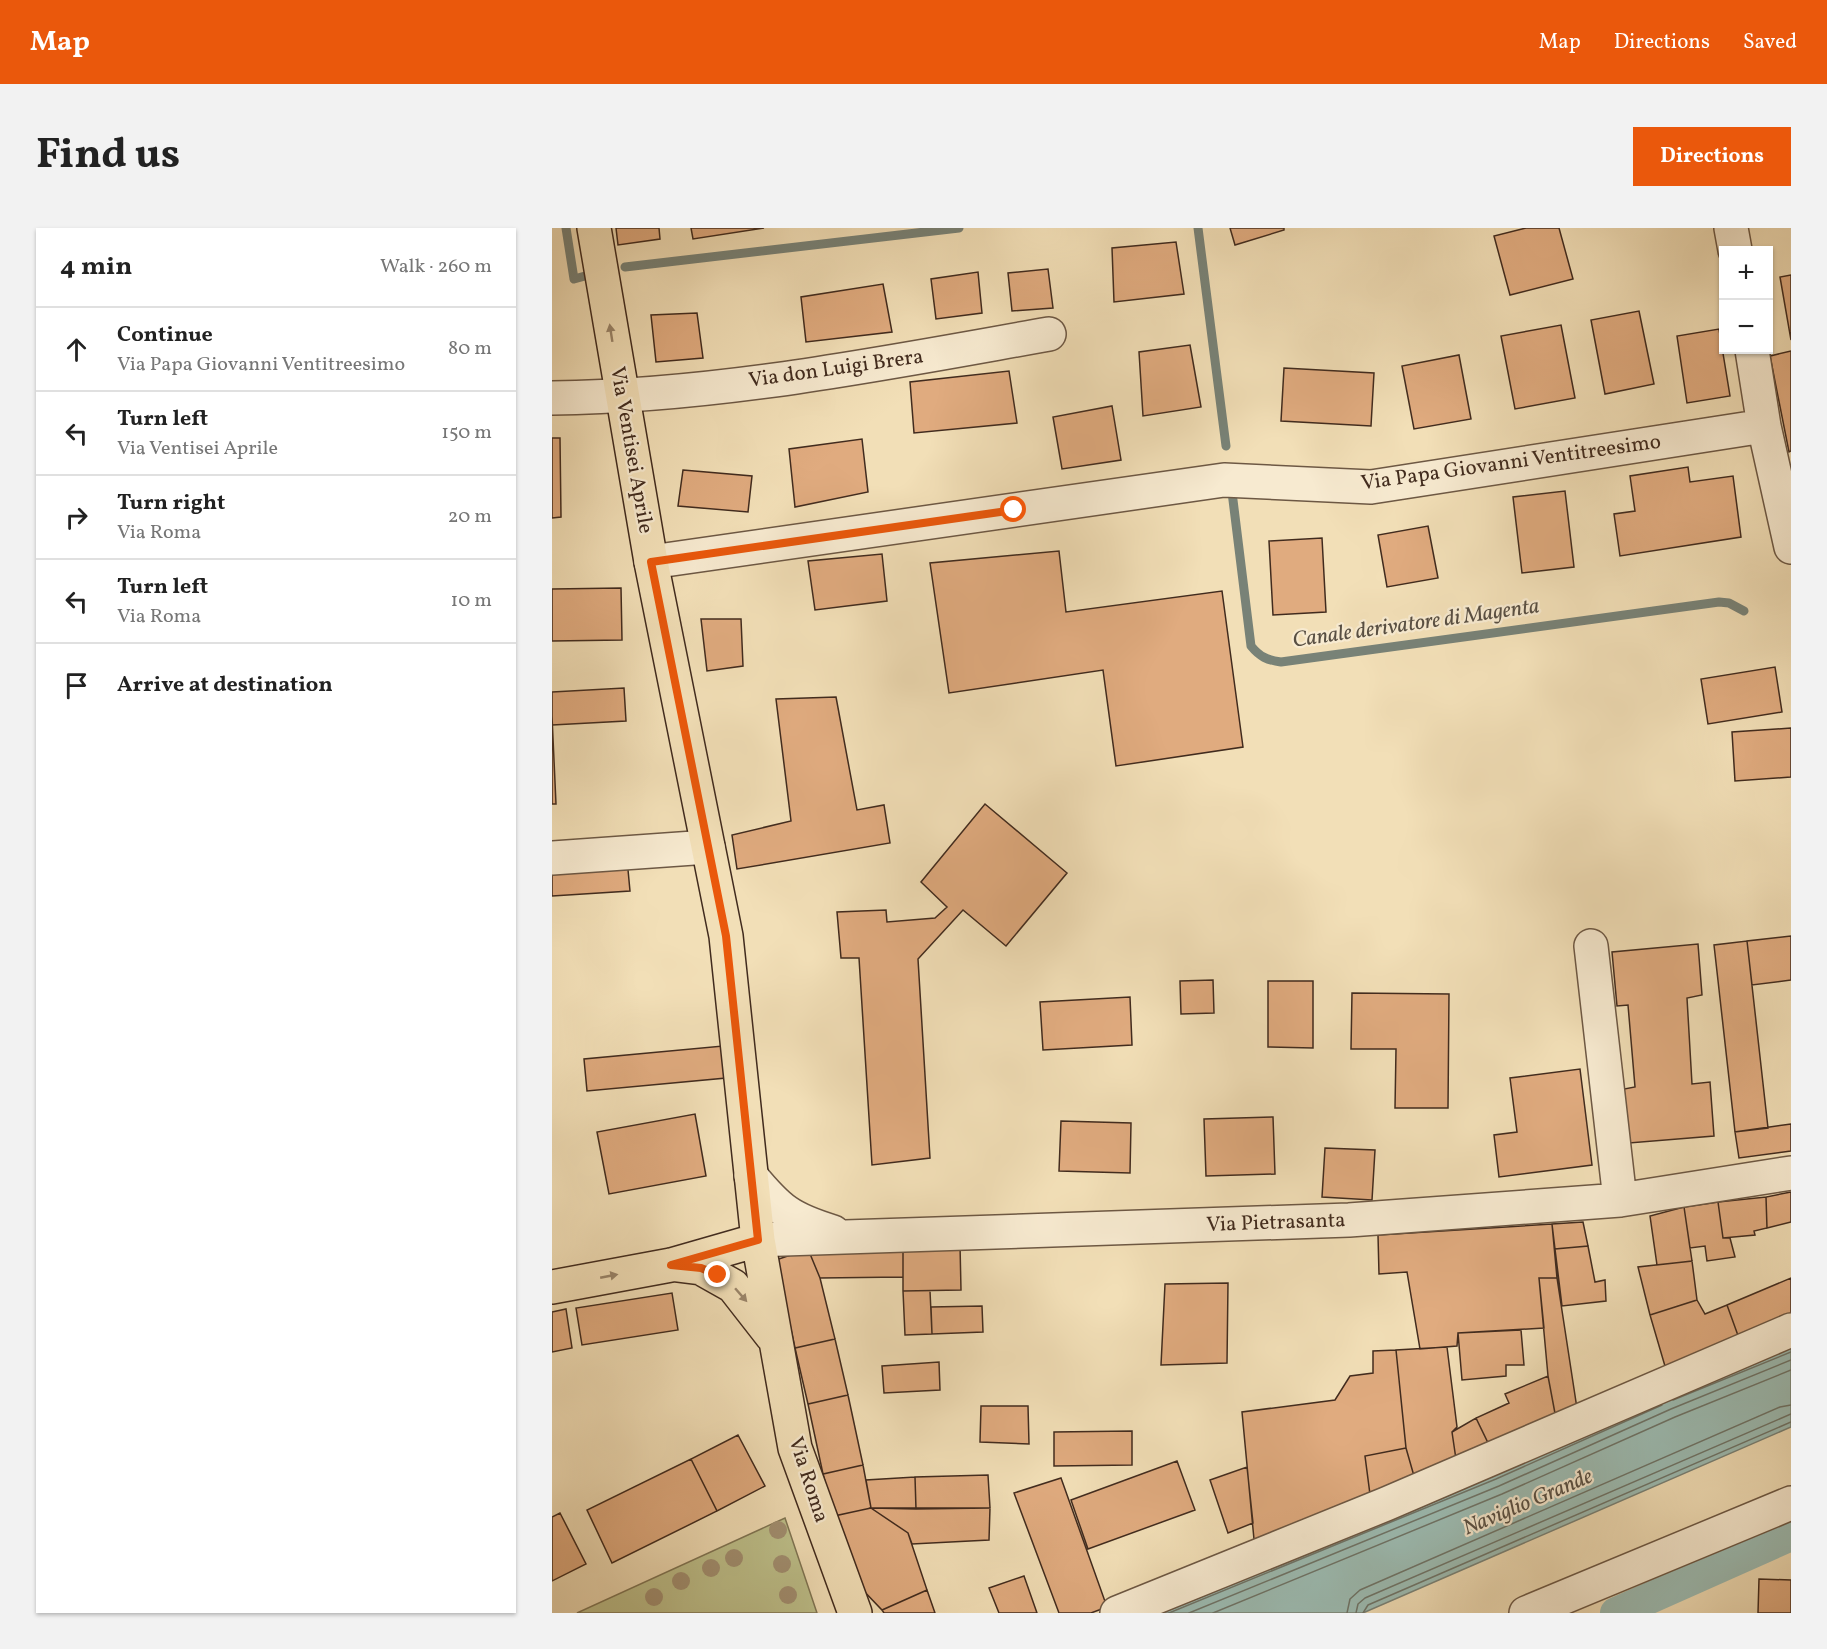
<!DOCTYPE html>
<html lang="en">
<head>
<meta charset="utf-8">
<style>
	:root { --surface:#fff; --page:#f2f2f2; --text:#222; --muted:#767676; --line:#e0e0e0; --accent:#ea580c }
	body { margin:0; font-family:Vollkorn,serif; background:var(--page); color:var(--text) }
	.controls { position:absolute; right:18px; top:18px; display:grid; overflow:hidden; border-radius:0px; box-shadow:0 2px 4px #0004 }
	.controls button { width:54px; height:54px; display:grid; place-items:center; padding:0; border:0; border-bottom:2px solid var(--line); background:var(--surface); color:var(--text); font:30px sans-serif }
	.stop { position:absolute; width:18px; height:18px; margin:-14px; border:4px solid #ea580c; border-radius:50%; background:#fff }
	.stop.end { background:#ea580c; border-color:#fff; box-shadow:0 2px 6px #0008 }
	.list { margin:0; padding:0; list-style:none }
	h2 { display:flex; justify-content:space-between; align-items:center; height:78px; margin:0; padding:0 24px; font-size:26px }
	h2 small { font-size:20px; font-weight:400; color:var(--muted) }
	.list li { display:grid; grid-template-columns:39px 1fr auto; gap:18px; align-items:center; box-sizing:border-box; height:84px; padding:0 24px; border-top:2px solid var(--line) }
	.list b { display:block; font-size:22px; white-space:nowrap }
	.list p { margin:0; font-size:20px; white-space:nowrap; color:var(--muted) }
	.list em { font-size:20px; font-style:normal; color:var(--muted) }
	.icon { flex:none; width:33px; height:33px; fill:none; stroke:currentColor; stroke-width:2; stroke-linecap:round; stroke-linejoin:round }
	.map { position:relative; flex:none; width:1239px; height:1385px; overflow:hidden; border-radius:0px }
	header { display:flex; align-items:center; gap:36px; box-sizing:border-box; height:84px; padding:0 30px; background:var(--accent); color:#fff }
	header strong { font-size:28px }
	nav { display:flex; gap:33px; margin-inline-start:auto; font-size:21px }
	.intro { display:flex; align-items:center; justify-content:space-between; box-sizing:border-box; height:144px; padding:0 36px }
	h1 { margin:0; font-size:42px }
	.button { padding:15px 27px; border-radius:0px; background:var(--accent); color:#fff; font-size:21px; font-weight:700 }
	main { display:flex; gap:36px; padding:0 36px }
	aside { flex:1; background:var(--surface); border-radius:0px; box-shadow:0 2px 4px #0004 }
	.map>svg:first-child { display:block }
	.green { fill:#bec18c; stroke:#807655; stroke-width:1.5 }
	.water { fill:#9cbcb3; stroke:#788277; stroke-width:1.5 }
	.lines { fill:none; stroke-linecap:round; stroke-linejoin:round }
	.shore { stroke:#6e7468; stroke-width:1.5 }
	.stream { stroke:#788277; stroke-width:9 }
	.canal { stroke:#9cbcb3; stroke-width:32 }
	.building { fill:#e0ab7f; stroke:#412b1e; stroke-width:1.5 }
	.minor-casing { stroke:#6d5844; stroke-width:36 }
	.major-casing { stroke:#412b1e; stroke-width:36 }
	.minor { stroke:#f7ead0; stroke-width:33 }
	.major { stroke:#f2dfb7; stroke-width:33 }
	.tree { fill:#a29072 }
	.oneway { fill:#9a856a }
	.route { stroke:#ea580c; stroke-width:8 }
	.labels { text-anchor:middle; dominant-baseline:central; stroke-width:4.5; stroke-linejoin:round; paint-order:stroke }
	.street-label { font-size:21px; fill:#412b1e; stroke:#f7ead0 }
	.water-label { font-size:22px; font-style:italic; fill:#584f43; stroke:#f7ead0 }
</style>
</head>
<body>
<header>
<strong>Map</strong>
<nav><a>Map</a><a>Directions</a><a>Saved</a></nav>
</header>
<div class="intro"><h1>Find us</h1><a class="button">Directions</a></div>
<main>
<aside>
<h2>4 min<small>Walk · 260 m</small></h2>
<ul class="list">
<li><svg class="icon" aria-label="ahead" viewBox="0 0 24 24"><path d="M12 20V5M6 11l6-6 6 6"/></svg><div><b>Continue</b><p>Via Papa Giovanni Ventitreesimo</p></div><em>80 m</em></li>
<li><svg class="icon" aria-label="left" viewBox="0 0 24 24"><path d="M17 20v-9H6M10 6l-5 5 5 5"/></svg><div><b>Turn left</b><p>Via Ventisei Aprile</p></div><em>150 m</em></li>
<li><svg class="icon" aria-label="right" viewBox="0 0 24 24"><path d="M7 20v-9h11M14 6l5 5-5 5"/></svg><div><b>Turn right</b><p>Via Roma</p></div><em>20 m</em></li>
<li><svg class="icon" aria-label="left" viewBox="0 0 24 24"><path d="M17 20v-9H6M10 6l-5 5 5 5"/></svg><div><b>Turn left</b><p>Via Roma</p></div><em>10 m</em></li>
<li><svg class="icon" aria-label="arrive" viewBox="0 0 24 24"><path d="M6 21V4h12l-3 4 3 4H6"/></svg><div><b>Arrive at destination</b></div></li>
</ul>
</aside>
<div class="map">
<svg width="1239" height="1385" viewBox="0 0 1239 1385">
	<rect width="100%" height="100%" fill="#f2dfb7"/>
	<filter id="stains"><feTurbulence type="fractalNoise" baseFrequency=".00333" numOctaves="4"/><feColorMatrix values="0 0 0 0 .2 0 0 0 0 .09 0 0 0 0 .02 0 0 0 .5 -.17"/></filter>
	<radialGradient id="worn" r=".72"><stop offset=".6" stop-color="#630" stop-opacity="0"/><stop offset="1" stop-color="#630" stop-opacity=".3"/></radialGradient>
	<path class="green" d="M 233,1290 L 265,1385 L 25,1385 Z"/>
	<path class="water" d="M 1239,1118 L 1239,1199 L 811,1385 L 602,1385 Z"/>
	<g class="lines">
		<path class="shore" d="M 1121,1172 L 1239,1124
			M 617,1385 L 944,1251 L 1110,1177
			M 637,1385 L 947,1258 L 1119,1181 L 1239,1132
			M 661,1385 L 950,1266 L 1123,1189 L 1239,1142
			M 795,1385 L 798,1371 L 808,1362 L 1228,1179 L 1239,1177
			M 804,1385 L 806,1376 L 813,1370 L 1239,1186
			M 811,1385 L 816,1377 L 1239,1194"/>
		<path class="stream" d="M 14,0 L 22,51 L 33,48
			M 646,0 L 674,218
			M 73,39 L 407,0
			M 680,264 L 699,418 C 708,429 715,432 729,434 L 1167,374 L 1177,375 L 1192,383"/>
		<path class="canal" d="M 1064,1385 L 1239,1307"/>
	</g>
	<path class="building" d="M 64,0 L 107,0 L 108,11 L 66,17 Z
		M 139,0 L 212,0 L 141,11 Z
		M 678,0 L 732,0 L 732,2 L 683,17 Z
		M 974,0 L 1007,0 L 1021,51 L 958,67 L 942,8 Z
		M 624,14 L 632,66 L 562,74 L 560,20 Z
		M 496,41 L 501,80 L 460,83 L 456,45 Z
		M 426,44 L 430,85 L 384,91 L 379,51 Z
		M 1239,47 L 1239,112 L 1228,49 Z
		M 331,56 L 340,104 L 254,114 L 249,69 Z
		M 1087,83 L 1102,156 L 1053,166 L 1039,92 Z
		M 145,85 L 151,130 L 104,134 L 99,87 Z
		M 1009,97 L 1023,170 L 963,181 L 949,108 Z
		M 1167,101 L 1178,168 L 1135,175 L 1125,108 Z
		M 638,117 L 649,179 L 591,188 L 587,124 Z
		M 1239,123 L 1239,223 L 1237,224 L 1218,128 Z
		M 907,127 L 919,191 L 862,201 L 850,138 Z
		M 732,140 L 822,145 L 819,198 L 729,193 Z
		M 457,143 L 465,195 L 362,205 L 358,154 Z
		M 560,178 L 569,232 L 510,241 L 501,189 Z
		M 0,210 L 8,210 L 9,289 L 0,290 Z
		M 310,211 L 316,264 L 243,279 L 237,221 Z
		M 1136,239 L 1138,254 L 1181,248 L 1189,309 L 1068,328 L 1062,286 L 1083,283 L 1078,248 Z
		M 131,242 L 200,248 L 196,284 L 126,278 Z
		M 1013,263 L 1022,339 L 970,345 L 961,269 Z
		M 876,298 L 886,350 L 835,359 L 826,307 Z
		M 770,310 L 774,384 L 721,387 L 717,313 Z
		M 507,323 L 514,384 L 670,363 L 691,519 L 564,538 L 551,442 L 397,465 L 378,335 Z
		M 330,326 L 335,373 L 263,382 L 256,333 Z
		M 69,360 L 70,412 L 0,413 L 0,361 Z
		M 149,391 L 189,391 L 191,438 L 155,443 Z
		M 1223,439 L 1230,484 L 1156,496 L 1149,451 Z
		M 72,460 L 74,493 L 0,497 L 0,464 Z
		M 284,469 L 305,582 L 332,577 L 338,615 L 185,641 L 180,607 L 239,593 L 224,471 Z
		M 0,488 L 4,576 L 0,576 Z
		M 1239,500 L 1239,549 L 1183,553 L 1180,504 Z
		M 433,576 L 515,645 L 454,718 L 411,682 L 366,731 L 378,930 L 320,937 L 307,730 L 289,730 L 285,684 L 334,682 L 335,694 L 383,690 L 395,679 L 369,654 Z
		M 75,631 L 78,663 L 0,668 L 0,635 Z
		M 1239,708 L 1239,752 L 1200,757 L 1195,713 Z
		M 1195,713 L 1216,900 L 1183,904 L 1162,717 Z
		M 1146,716 L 1150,767 L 1135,770 L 1140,856 L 1158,854 L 1162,908 L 1077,915 L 1072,861 L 1083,859 L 1076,777 L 1065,778 L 1060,724 Z
		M 661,752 L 662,785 L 629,786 L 628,753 Z
		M 716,753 L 761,753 L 761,820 L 716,819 Z
		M 800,765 L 897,766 L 896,880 L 843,880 L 844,821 L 799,821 Z
		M 578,769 L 580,817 L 491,822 L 488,774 Z
		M 171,818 L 174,850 L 35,863 L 32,831 Z
		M 1028,841 L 1040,937 L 947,949 L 942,907 L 965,904 L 958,850 Z
		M 143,886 L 154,948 L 57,966 L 45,904 Z
		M 721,889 L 723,946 L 654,948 L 652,891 Z
		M 509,893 L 579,895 L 578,945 L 507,943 Z
		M 1239,896 L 1239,923 L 1187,930 L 1183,904 Z
		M 773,920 L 823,922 L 820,972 L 770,969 Z
		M 1239,964 L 1239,994 L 1215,1000 L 1214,969 Z
		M 1214,969 L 1215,1000 L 1202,1003 L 1203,1007 L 1171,1010 L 1166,974 Z
		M 1166,974 L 1171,1010 L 1178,1010 L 1183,1029 L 1155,1033 L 1153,1018 L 1138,1020 L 1132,979 Z
		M 1132,979 L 1140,1033 L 1105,1037 L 1098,988 Z
		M 1031,994 L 1036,1018 L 1003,1021 L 1000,996 Z
		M 1000,996 L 1005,1050 L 987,1050 L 992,1100 L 906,1105 L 905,1118 L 868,1121 L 855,1044 L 827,1046 L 826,1007 Z
		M 408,1017 L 409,1062 L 351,1063 L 351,1018 Z
		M 351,1018 L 351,1049 L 268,1050 L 256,1021 Z
		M 1036,1018 L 1043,1054 L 1053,1052 L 1054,1073 L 1010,1078 L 1003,1021 Z
		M 256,1021 L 268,1050 L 283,1111 L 243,1120 L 224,1032 Z
		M 1140,1033 L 1145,1072 L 1098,1087 L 1086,1039 Z
		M 987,1050 L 1005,1050 L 1026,1187 L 1005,1196 L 996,1148 Z
		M 1239,1050 L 1239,1091 L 1188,1113 L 1175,1077 Z
		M 676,1055 L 675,1135 L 609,1137 L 613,1056 Z
		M 351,1063 L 378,1063 L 380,1106 L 353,1107 Z
		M 120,1065 L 126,1102 L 30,1117 L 24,1080 Z
		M 1145,1072 L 1153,1086 L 1175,1077 L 1188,1113 L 1115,1145 L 1098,1087 Z
		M 430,1078 L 431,1104 L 380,1106 L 379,1079 Z
		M 14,1081 L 20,1120 L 0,1124 L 0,1084 Z
		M 969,1102 L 972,1137 L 954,1137 L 954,1148 L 910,1152 L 906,1105 Z
		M 283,1111 L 296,1167 L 256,1176 L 243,1120 Z
		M 895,1119 L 905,1199 L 900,1204 L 905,1238 L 864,1255 L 854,1220 L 844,1122 Z
		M 844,1122 L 854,1220 L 813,1228 L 819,1274 L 703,1322 L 690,1184 L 783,1172 L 798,1148 L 821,1145 L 821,1123 Z
		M 387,1134 L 388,1162 L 332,1165 L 330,1138 Z
		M 996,1148 L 1005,1196 L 940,1223 L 924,1190 L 957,1175 L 953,1166 Z
		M 296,1167 L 311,1237 L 271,1246 L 256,1176 Z
		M 429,1178 L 476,1178 L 477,1216 L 428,1214 Z
		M 924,1190 L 940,1223 L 905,1238 L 900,1204 Z
		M 580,1203 L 580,1237 L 502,1238 L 502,1204 Z
		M 186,1207 L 213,1258 L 165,1283 L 139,1231 Z
		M 854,1220 L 864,1255 L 819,1274 L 813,1228 Z
		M 139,1231 L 165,1283 L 60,1335 L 35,1282 Z
		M 625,1233 L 643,1282 L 536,1321 L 519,1272 Z
		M 311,1237 L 319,1280 L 282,1288 L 271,1246 Z
		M 695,1239 L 701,1295 L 676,1305 L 658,1252 Z
		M 436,1247 L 438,1280 L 364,1281 L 363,1249 Z
		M 363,1249 L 364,1281 L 319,1280 L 314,1252 Z
		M 509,1250 L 555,1379 L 539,1385 L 507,1385 L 462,1265 Z
		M 319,1280 L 356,1305 L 375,1362 L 330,1382 L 308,1359 L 282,1288 Z
		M 319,1280 L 438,1280 L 437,1312 L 360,1316 L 356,1305 Z
		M 8,1285 L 34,1336 L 0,1353 L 0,1289 Z
		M 472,1348 L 485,1385 L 447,1385 L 437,1360 Z
		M 1207,1351 L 1239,1352 L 1239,1385 L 1206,1385 Z
		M 375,1362 L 383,1385 L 332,1385 L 330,1382 Z"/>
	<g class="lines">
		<g class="minor-casing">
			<path id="minor" d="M 1179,0 L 1183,22
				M 1200,122 L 1212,198 L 1239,319
				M 0,170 C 167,168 333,135 497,106
				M 99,334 L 672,252 L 819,259 L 1212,198
				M 0,630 L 156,619
				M 1039,718 L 1068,972
				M 199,948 C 227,982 238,991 281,1004
				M 206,1012 L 797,992 L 1068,972 L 1239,945
				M 565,1385 L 834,1276 L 1239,1102
				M 974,1385 L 1239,1275"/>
		</g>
		<g class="major-casing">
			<path id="major" d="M 42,0 L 99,334 L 174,708 L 206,1012 L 243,1220 L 303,1385
				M 125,1037 L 149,1040 L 181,1058 L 220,1108
				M 0,1059 L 119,1037 L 206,1012"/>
		</g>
		<use href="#minor" class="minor"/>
		<use href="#major" class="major"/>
	</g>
	<g class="tree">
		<circle cx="226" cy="1302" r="9"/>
		<circle cx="182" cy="1330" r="9"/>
		<circle cx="230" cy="1336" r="9"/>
		<circle cx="159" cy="1340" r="9"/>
		<circle cx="129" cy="1353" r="9"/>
		<circle cx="236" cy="1367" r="9"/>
		<circle cx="102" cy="1369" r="9"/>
	</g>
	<defs><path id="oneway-solid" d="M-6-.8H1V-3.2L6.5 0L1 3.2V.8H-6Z" transform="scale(1.5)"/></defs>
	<g class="oneway">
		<use href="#oneway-solid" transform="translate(59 105) rotate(-99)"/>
		<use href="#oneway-solid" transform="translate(57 1048) rotate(-11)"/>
		<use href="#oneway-solid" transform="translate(189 1067) rotate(49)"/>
	</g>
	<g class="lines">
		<path class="route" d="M 166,1047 L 149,1040 L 119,1037 L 206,1012 L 174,708 L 99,334 L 462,282"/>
	</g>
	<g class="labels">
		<g class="street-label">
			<text transform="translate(284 141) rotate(-8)">Via don Luigi Brera</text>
			<text transform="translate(79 222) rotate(80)">Via Ventisei Aprile</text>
			<text transform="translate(959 235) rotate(-8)">Via Papa Giovanni Ventitreesimo</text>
			<text transform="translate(724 995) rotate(-2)">Via Pietrasanta</text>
			<text transform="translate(256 1252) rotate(72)">Via Roma</text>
		</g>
		<g class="water-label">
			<text transform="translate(864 396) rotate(-8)">Canale derivatore di Magenta</text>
			<text transform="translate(976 1275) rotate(-23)">Naviglio Grande</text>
		</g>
	</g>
	<rect width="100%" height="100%" filter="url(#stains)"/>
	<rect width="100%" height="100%" fill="url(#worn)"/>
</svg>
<div class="controls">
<button>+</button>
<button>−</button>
</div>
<div class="stop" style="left:462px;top:282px"></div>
<div class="stop end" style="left:166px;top:1047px"></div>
</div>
</main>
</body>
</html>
